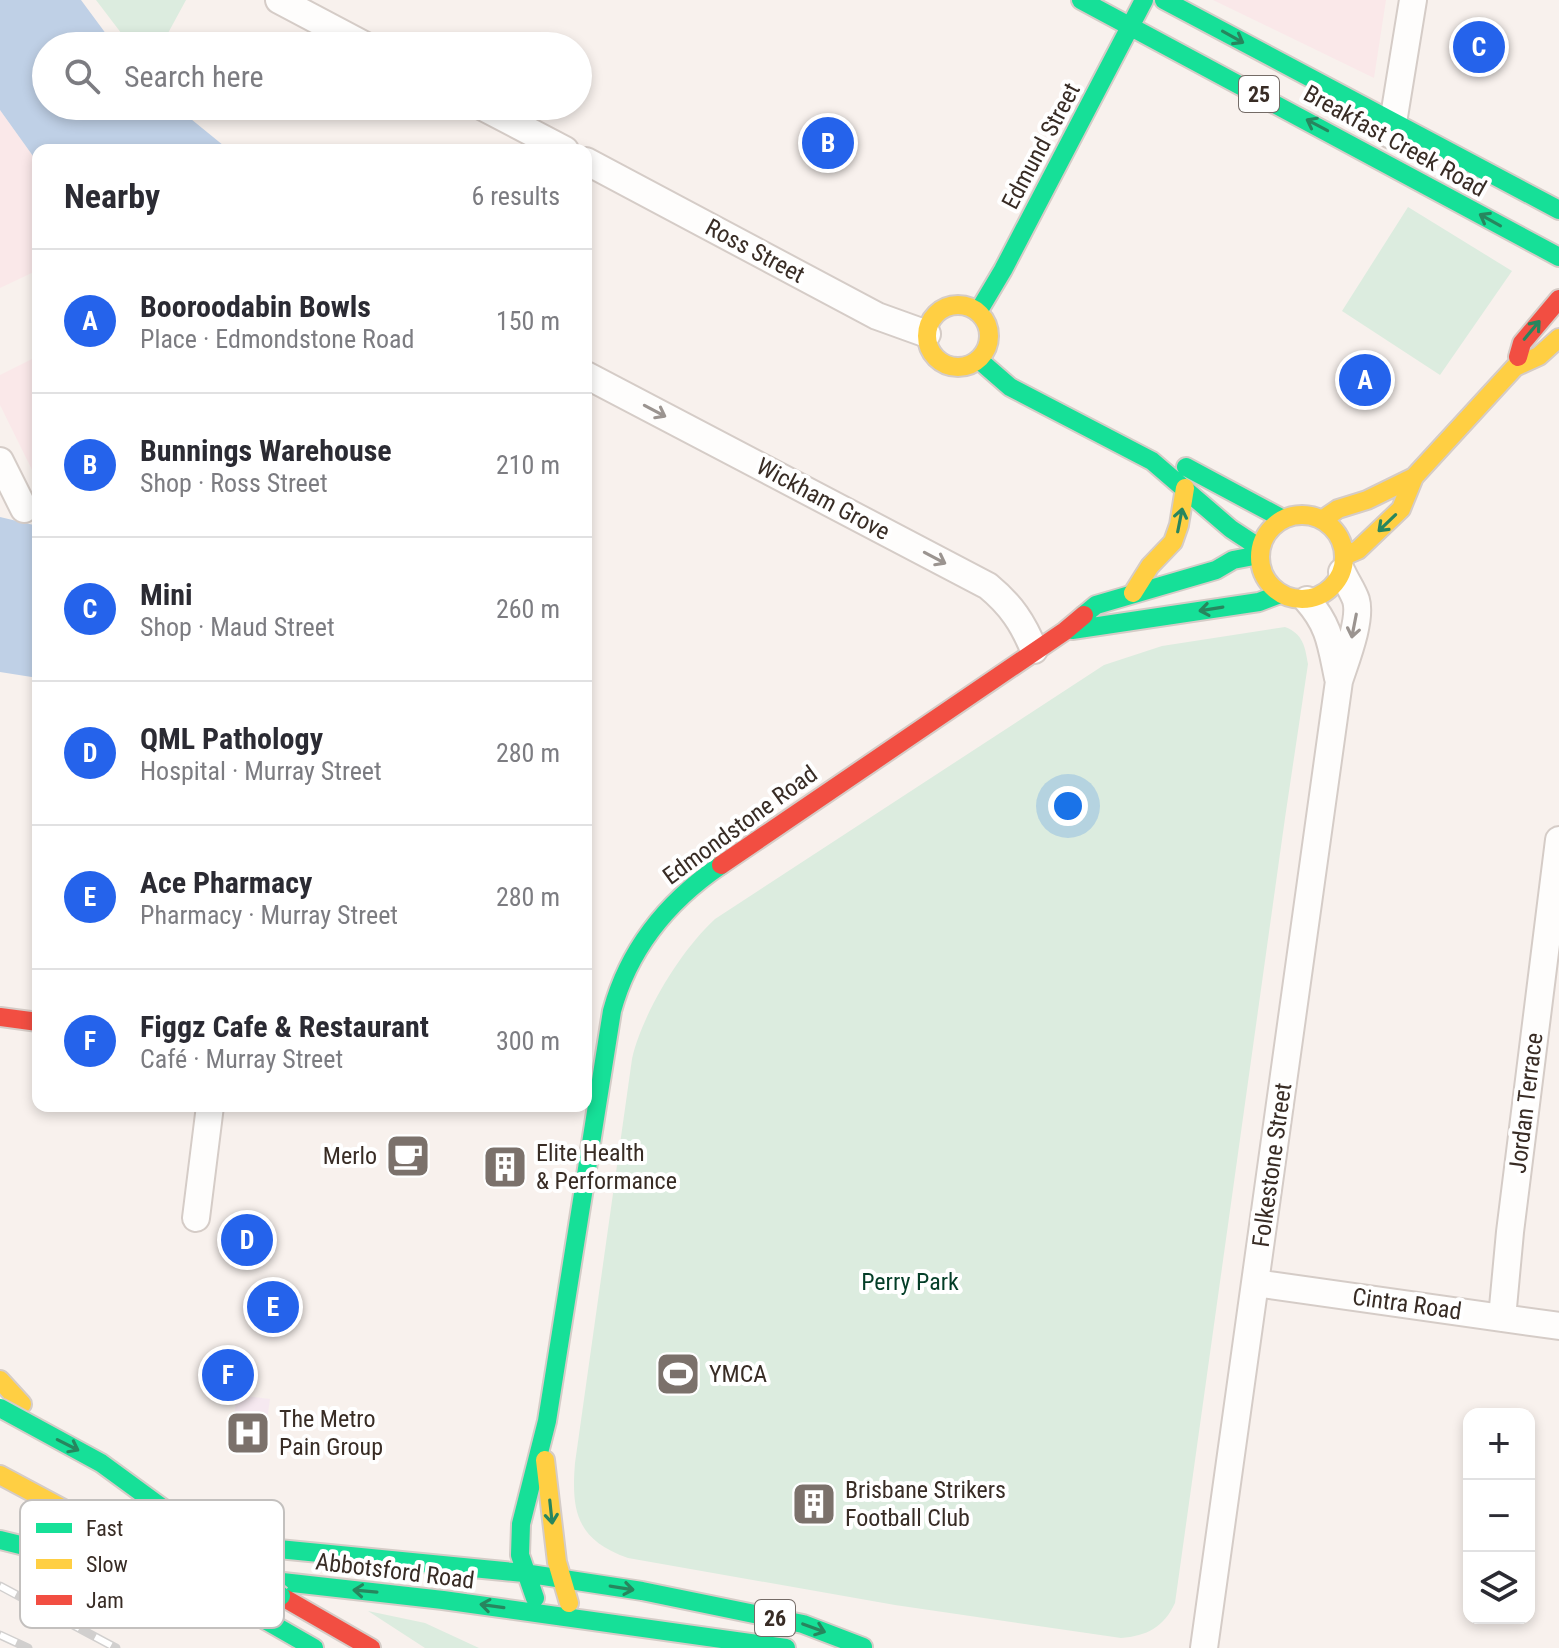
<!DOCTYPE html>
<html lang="en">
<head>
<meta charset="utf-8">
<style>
	:root { --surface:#fff; --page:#f2f2f3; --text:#2b2b33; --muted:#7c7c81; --line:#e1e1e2; --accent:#2563eb }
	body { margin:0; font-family:"Roboto Condensed",sans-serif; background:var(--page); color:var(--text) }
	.controls { position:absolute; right:24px; bottom:24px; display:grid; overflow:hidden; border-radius:16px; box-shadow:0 4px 12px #0003 }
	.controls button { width:72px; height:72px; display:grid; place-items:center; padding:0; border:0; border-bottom:2px solid var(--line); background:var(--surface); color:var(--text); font:40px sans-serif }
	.you { position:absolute; left:1068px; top:806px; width:28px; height:28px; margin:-20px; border:6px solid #fff; border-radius:50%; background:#1a73e8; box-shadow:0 0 0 12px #1a73e833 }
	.badge { display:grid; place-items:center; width:52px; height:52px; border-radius:50%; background:var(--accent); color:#fff; font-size:26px; font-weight:700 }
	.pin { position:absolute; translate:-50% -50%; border:4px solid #fff; box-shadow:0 2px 8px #0006 }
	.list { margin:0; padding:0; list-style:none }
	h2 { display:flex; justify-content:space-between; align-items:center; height:104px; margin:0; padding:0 32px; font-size:34px }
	h2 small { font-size:26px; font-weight:400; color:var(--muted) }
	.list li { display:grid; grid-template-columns:52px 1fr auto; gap:24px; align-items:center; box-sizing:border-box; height:144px; padding:0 32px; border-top:2px solid var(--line) }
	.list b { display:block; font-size:30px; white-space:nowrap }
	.list p { margin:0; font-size:26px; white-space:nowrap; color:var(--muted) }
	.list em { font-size:26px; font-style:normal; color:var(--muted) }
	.icon { flex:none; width:44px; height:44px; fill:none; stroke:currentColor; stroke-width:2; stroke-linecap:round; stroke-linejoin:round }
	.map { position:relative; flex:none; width:1559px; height:1648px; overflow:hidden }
	.search { position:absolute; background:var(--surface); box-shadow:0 4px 12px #0003; left:32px; top:32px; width:560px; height:88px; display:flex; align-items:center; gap:20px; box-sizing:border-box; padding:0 28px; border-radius:44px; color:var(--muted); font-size:30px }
	.panel { position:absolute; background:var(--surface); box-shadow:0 4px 12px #0003; left:32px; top:144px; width:560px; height:968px; border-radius:16px }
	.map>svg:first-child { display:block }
	.commercial { fill:#fae8e9 }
	.medical { fill:#f6e9f0 }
	.green { fill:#dcecdf }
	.water { fill:#bfd0e6 }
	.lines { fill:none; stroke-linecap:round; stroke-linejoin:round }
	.street-casing { stroke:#d5ccc7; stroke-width:30 }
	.fast-casing { stroke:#d5ccc7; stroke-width:22 }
	.slow-casing { stroke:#d5ccc7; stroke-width:22 }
	.jam-casing { stroke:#d5ccc7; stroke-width:22 }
	.street { stroke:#fefdfc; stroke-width:26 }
	.fast { stroke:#16e098; stroke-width:18 }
	.slow { stroke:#ffcf43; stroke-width:18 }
	.jam { stroke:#f24e42; stroke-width:18 }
	.rail-casing { stroke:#d1cfce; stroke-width:9 }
	.rail { stroke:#fff; stroke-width:6; stroke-dasharray:18; stroke-linecap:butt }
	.fast-bridge-casing { stroke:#d5ccc7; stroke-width:22; stroke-linecap:butt }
	.fast-bridge { stroke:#16e098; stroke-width:18 }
	.oneway { stroke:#27865e }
	.oneway2 { stroke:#9b9490 }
	.labels { text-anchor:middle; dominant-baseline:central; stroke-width:8; stroke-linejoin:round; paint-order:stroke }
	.shield { fill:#fff; stroke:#746b66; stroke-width:2 }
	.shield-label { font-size:22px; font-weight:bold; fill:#382c25 }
	.street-label { font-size:24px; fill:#382c25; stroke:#fff }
	.poi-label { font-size:24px; fill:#382c25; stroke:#fff; text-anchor:start }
	.park-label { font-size:24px; fill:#043e28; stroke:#fff }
	.key { fill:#fff; stroke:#c3c0be; stroke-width:2 }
	.key-label { font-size:22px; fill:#382c25 }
</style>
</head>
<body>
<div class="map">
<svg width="1559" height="1648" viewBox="0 0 1559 1648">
	<rect width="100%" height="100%" fill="#f8f1ed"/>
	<path class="commercial" d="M 1213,0 L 1386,0 L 1374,78 Z
		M 0,110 L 38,163 L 38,270 L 0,288 Z
		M 38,356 L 38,482 L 0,405 L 0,375 Z"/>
	<path class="medical" d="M 237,1395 L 270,1399 L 262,1455 L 229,1450 Z"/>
	<path class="green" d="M 96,0 L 186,0 L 161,46 L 131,46 Z
		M 1408,207 L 1512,271 L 1440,375 L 1342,311 Z
		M 1285,627 C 1303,634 1305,646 1308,664 L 1285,818 L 1175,1603 C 1164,1627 1147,1636 1121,1638 L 895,1605 L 628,1558 C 577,1540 571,1512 575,1463 L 632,1059 C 642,1014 681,950 715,919 L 1104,665 L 1162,646 Z
		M 368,1611 L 425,1623 L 479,1648 L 425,1648 Z"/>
	<path class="water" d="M 0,0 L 81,0 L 115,46 L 46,46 L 46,106 L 175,106 L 229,150 L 38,150 L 38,163 L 0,110 Z
		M 0,517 L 38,526 L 38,678 L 0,672 Z"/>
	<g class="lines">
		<g class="street-casing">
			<path id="street" d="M 279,0 L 366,46
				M 481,106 L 565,150
				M 1391,135 L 1413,0
				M 586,161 L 877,316 L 927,334
				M 586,375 L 988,586 C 1011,605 1023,623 1034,650
				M 0,461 L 24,509
				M 1307,600 C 1330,626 1331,645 1338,678
				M 196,1218 L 210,1106
				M 1255,1283 L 1559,1326
				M 1502,1318 L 1510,1232 L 1559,840
				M 1204,1648 L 1339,681 C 1345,662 1362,620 1356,600 C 1353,591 1346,581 1342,572"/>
		</g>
		<g class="fast-casing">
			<path id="fast" d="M 1081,0 L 1559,257
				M 1164,0 L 1559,210
				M 978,312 L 1003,270 L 1144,0
				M 979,360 L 1010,387 L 1152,461 L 1231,529 L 1260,548
				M 1186,467 L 1283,519
				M 1084,615 L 1096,605 L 1216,570 L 1233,560 L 1259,555
				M 1072,630 L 1259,602 L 1280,594
				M 0,1540 L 65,1556 L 135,1564
				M 258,1547 L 524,1573 L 642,1591 L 803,1624 L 863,1647
				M 239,1577 L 443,1600 L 786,1648
				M 206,1586 L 314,1648
				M 535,1598 L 520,1555 L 521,1524 L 547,1421 L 612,1011 C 629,948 668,901 721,865"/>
		</g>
		<g class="slow-casing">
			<path id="slow" d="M927 336a31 31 0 1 1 62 0a31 31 0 1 1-62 0Z
				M1260 557a42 42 0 1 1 84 0a42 42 0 1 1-84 0Z
				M 1322,520 L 1338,509 L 1367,500 L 1414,477
				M 1344,556 L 1358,550 L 1401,509 L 1414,477 L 1515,367 L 1539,356 L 1559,338
				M 1133,593 L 1150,566 L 1173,542 L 1179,525 L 1185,488
				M 0,1380 L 22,1404
				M 545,1460 L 557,1562 L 569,1603
				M 0,1475 L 116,1537"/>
		</g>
		<g class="jam-casing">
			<path id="jam" d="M 1518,357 L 1522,343 L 1559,299
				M 721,865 L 1065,631 L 1084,615
				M 0,1017 L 38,1022
				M 286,1599 L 371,1648"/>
		</g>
		<use href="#street" class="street"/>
		<use href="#fast" class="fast"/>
		<use href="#slow" class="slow"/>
		<use href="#jam" class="jam"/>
		<g class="rail-casing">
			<path id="rail" d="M 0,1586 L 116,1648
				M 0,1635 L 28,1648"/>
		</g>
		<use href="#rail" class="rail"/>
		<g class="fast-bridge-casing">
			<path id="fast-bridge" d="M 0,1408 L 101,1463 L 168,1512 L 215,1541 L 281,1596
				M 71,1531 L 124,1557 L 206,1586"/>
		</g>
		<use href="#fast-bridge" class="fast-bridge"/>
	</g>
	<defs><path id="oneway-shaft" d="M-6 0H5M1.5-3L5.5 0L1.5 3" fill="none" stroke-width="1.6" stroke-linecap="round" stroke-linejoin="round" transform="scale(2)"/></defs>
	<g class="oneway">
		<use href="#oneway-shaft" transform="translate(1233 37) rotate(29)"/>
		<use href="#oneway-shaft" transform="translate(1317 125) rotate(-152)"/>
		<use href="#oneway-shaft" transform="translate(1490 220) rotate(-151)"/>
		<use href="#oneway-shaft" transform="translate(1532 330) rotate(-50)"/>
		<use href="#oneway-shaft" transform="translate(1180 520) rotate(-79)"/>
		<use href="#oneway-shaft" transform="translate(1387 523) rotate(136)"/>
		<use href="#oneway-shaft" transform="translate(1211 609) rotate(171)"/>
		<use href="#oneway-shaft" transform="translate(68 1445) rotate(27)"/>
		<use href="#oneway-shaft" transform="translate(551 1512) rotate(84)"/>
		<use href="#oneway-shaft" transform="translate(622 1588) rotate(9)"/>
		<use href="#oneway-shaft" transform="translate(365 1591) rotate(-175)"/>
		<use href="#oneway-shaft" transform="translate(492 1606) rotate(-172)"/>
		<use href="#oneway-shaft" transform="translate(814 1628) rotate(20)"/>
	</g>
	<g class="oneway2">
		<use href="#oneway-shaft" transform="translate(655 411) rotate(28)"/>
		<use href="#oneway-shaft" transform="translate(935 558) rotate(28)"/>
		<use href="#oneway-shaft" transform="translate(1354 626) rotate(101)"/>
	</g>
	<defs>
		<g id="cafe-square" transform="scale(2.3)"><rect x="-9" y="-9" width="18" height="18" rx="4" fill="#7b716b" stroke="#fff"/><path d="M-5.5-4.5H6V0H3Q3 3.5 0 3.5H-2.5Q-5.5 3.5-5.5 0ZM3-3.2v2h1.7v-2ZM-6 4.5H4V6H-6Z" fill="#fff"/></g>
		<g id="building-square" transform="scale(2.3)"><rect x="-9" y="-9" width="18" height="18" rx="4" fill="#7b716b" stroke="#fff"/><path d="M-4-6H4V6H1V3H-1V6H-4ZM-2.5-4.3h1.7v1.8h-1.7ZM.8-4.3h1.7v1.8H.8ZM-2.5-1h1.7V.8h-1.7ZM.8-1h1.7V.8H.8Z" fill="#fff"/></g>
		<g id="stadium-square" transform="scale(2.3)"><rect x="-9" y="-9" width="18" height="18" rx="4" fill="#7b716b" stroke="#fff"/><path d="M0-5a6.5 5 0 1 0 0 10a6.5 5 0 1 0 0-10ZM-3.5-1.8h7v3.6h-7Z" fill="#fff"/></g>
		<g id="hospital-square" transform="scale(2.3)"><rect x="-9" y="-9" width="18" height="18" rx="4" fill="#7b716b" stroke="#fff"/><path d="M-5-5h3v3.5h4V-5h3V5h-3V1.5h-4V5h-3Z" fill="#fff"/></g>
	</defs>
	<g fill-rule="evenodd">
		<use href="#cafe-square" x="408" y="1156"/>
		<use href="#building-square" x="505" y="1167"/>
		<use href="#stadium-square" x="678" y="1374"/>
		<use href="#hospital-square" x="248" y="1433"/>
		<use href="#building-square" x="814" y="1504"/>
	</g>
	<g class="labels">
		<g class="shield">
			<rect x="1239" y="76" width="40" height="36" rx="6"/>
			<rect x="755" y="1600" width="40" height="36" rx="6"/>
		</g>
		<g class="shield-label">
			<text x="1259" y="94">25</text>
			<text x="775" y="1618">26</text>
		</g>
		<g class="street-label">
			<text transform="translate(1395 141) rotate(29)">Breakfast Creek Road</text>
			<text transform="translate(1041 146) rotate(-62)">Edmund Street</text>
			<text transform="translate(755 251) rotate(28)">Ross Street</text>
			<text transform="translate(823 499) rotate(28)">Wickham Grove</text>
			<text transform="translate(740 825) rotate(-36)">Edmondstone Road</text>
			<text transform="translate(1526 1103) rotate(-83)">Jordan Terrace</text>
			<text transform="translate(1272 1165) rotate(-82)">Folkestone Street</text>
			<text transform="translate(1407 1304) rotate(8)">Cintra Road</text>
			<text transform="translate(395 1571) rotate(7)">Abbotsford Road</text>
		</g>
		<g class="poi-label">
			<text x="536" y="1153">Elite Health<tspan x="536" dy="28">&amp; Performance</tspan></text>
			<text x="377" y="1156" text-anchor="end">Merlo</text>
			<text x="709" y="1374">YMCA</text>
			<text x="279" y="1419">The Metro<tspan x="279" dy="28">Pain Group</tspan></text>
			<text x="845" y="1490">Brisbane Strikers<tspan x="845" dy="28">Football Club</tspan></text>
		</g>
		<g class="park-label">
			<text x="910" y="1282">Perry Park</text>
		</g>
	</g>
	<rect x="20" y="1500" width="264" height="128" rx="12" class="key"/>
	<rect x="36" y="1523" width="36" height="10" fill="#16e098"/>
	<rect x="36" y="1559" width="36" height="10" fill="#ffcf43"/>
	<rect x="36" y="1595" width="36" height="10" fill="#f24e42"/>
	<g class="key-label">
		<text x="86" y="1536">Fast</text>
		<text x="86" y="1572">Slow</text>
		<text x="86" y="1608">Jam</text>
	</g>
</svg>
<div class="controls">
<button>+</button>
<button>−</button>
<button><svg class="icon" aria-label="layers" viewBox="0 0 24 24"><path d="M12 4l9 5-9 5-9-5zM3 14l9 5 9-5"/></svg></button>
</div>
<div class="you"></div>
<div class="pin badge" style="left:1365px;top:380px">A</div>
<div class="pin badge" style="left:828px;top:143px">B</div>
<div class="pin badge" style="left:1479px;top:47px">C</div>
<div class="pin badge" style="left:247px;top:1240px">D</div>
<div class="pin badge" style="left:273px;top:1307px">E</div>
<div class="pin badge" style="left:228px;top:1375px">F</div>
<div class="search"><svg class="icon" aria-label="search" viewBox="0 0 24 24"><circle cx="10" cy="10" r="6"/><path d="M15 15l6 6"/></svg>Search here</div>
<section class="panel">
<h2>Nearby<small>6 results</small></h2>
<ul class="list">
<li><span class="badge">A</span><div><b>Booroodabin Bowls</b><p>Place · Edmondstone Road</p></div><em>150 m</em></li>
<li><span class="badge">B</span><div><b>Bunnings Warehouse</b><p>Shop · Ross Street</p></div><em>210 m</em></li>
<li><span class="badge">C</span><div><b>Mini</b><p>Shop · Maud Street</p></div><em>260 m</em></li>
<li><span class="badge">D</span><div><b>QML Pathology</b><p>Hospital · Murray Street</p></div><em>280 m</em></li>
<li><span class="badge">E</span><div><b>Ace Pharmacy</b><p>Pharmacy · Murray Street</p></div><em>280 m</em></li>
<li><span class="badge">F</span><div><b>Figgz Cafe &amp; Restaurant</b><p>Café · Murray Street</p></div><em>300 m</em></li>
</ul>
</section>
</div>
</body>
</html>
